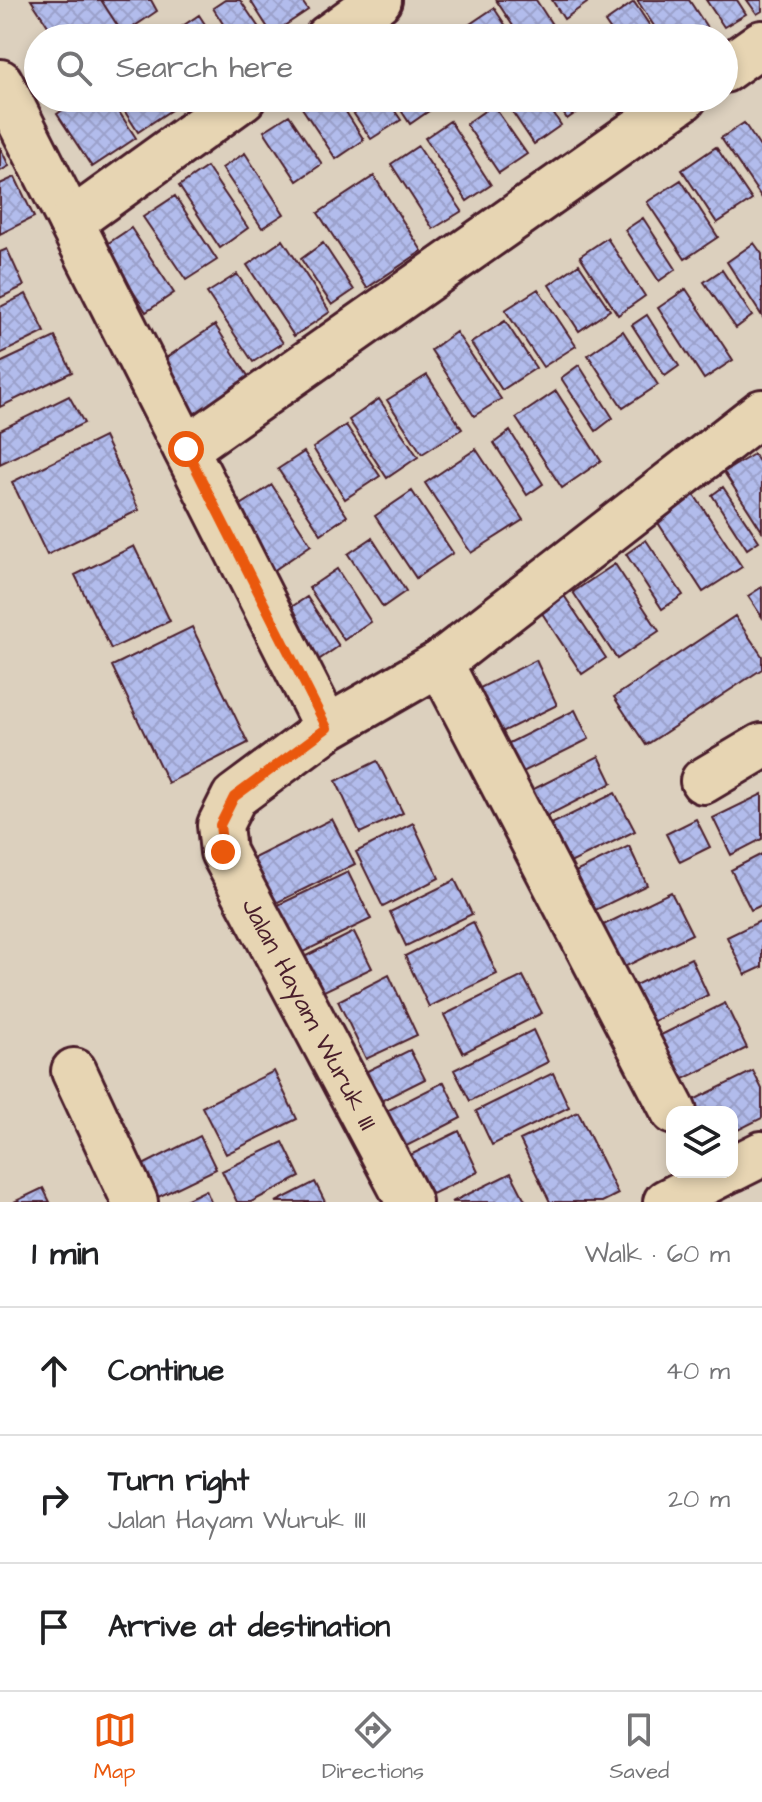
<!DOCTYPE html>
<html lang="en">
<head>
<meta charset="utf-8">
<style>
	:root { --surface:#fff; --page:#f6f6f6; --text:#202124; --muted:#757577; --line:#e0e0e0; --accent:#ea580c }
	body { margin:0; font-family:"Architects Daughter",sans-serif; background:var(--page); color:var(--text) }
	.controls { position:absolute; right:24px; bottom:24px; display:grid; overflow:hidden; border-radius:16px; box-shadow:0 4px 12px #0003 }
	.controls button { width:72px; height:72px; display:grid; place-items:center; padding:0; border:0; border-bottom:2px solid var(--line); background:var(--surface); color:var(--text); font:40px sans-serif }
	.stop { position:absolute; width:24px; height:24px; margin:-18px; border:6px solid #ea580c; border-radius:50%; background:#fff }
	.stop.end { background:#ea580c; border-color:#fff; box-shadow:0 2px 8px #0008 }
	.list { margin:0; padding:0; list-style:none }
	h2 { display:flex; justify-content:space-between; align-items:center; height:104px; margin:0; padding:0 32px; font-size:34px }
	h2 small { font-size:26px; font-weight:400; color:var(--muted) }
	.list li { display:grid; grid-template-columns:52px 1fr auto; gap:24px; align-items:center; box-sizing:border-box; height:128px; padding:0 32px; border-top:2px solid var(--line) }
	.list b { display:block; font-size:30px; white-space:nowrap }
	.list p { margin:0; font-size:26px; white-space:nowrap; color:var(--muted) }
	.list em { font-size:26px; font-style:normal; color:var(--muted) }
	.icon { flex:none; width:44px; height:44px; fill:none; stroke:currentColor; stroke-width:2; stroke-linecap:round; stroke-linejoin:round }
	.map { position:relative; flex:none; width:762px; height:1202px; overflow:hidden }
	.search { position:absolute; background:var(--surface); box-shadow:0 4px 12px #0003; left:24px; right:24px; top:24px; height:88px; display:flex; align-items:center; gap:20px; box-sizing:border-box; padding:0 28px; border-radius:44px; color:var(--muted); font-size:30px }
	.sheet { height:488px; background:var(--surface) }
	nav { display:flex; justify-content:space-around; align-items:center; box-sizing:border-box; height:112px; border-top:2px solid var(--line); background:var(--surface); font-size:22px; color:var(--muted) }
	nav a { display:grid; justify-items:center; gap:4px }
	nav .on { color:var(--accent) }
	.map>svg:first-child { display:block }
	.building { fill:url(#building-cross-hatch); stroke:#4a1f2b; stroke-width:2 }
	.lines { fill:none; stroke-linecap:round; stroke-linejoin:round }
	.street-casing { stroke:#4a1f2b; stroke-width:50 }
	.street { stroke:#e7d5b3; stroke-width:44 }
	.route { stroke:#ea580c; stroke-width:10 }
	.labels { text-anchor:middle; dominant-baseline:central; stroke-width:6; stroke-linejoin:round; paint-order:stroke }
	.street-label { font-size:26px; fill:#4a1f2b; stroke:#e7d5b3 }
</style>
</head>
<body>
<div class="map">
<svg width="762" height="1202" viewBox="0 0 762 1202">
	<defs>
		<pattern id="building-cross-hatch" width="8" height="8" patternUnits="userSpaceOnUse" patternTransform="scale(2)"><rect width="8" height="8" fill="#b2bcec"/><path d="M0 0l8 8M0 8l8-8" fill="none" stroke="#9ba1cb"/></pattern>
	</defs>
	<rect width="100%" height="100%" fill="#dcd0be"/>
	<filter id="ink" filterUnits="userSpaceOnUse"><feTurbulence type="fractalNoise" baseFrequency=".0125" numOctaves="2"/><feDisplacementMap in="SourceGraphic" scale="16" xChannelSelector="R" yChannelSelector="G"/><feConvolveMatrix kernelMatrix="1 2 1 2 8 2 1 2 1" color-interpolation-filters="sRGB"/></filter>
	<g filter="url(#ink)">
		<path class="building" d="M 31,0 L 101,0 L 123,34 L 117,38 L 56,38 Z
			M 101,0 L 151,0 L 157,11 L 123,34 Z
			M 225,0 L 240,0 L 266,38 L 232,38 L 213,8 Z
			M 250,0 L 301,0 L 308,10 L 272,34 Z
			M 496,0 L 536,0 L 553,26 L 536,38 L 521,38 Z
			M 552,0 L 585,0 L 587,3 L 564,19 Z
			M 637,0 L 689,0 L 714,38 L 662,38 Z
			M 706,0 L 737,0 L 746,14 L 724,27 Z
			M 747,0 L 762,0 L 762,11 L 757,14 Z
			M 634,2 L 658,38 L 616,38 L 605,22 Z
			M 494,8 L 514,38 L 457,38 L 455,34 Z
			M 199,15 L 214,38 L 165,38 Z
			M 81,98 L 110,98 L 136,138 L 92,167 L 57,114 Z
			M 116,98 L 189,98 L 138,132 Z
			M 316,98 L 337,98 L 364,140 L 336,159 L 302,108 Z
			M 343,98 L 386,98 L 401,120 L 371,139 Z
			M 393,98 L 435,98 L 439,104 L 410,124 Z
			M 503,98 L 543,98 L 561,125 L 534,144 Z
			M 554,98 L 587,98 L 590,103 L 567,119 Z
			M 493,105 L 527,154 L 499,173 L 466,124 Z
			M 289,115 L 322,164 L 297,181 L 264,131 Z
			M 450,121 L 491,185 L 467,201 L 425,138 Z
			M 744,123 L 762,150 L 762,198 L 721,138 Z
			M 418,146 L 462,211 L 433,229 L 391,164 Z
			M 0,147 L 9,166 L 0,171 Z
			M 716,147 L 752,200 L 717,223 L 682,170 Z
			M 245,153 L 284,214 L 262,228 L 222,168 Z
			M 207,167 L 248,228 L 220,248 L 179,186 Z
			M 374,176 L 422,251 L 367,288 L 318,213 Z
			M 15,177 L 34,217 L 0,234 L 0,184 Z
			M 681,180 L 718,237 L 685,259 L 647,202 Z
			M 175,196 L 217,260 L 186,280 L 143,217 Z
			M 643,218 L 676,269 L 659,281 L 625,230 Z
			M 131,228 L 174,293 L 146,312 L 104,246 Z
			M 607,238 L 645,296 L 618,315 L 580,256 Z
			M 283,240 L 330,312 L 294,336 L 247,265 Z
			M 323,243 L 354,290 L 332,305 L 301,259 Z
			M 754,243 L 762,254 L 762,316 L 727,262 Z
			M 7,249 L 24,286 L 0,298 L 0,252 Z
			M 579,264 L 610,310 L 579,331 L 549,285 Z
			M 722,270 L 752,316 L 736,328 L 704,282 Z
			M 237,274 L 283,343 L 253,362 L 207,293 Z
			M 538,289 L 576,346 L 543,367 L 505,310 Z
			M 686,289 L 733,360 L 704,379 L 658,308 Z
			M 26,294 L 45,332 L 0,354 L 0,307 Z
			M 647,315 L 679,366 L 665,376 L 632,325 Z
			M 505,321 L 536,368 L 502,390 L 471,343 Z
			M 215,325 L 252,382 L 193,421 L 157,364 Z
			M 623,331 L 658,385 L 623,408 L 588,355 Z
			M 456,332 L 501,399 L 474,416 L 431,350 Z
			M 55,337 L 72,372 L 0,407 L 0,363 Z
			M 579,365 L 613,418 L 596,431 L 561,378 Z
			M 427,375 L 462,429 L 422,454 L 387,400 Z
			M 556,391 L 601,461 L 562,488 L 516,418 Z
			M 69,396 L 84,423 L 0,464 L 0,430 Z
			M 379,399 L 418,457 L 387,478 L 349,420 Z
			M 346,425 L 380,476 L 345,499 L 313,448 Z
			M 510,431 L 543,484 L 527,495 L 494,443 Z
			M 104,437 L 139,510 L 47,555 L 12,482 Z
			M 476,449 L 523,520 L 471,553 L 425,483 Z
			M 304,452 L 347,516 L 321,534 L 278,469 Z
			M 754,454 L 762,466 L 762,531 L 724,472 Z
			M 272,485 L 311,545 L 273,571 L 233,510 Z
			M 723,487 L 759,541 L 747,549 L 712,495 Z
			M 412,491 L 453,553 L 416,578 L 375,516 Z
			M 693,493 L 742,567 L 703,592 L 655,518 Z
			M 372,538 L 406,591 L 383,607 L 348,554 Z
			M 646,540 L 683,595 L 662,609 L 626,554 Z
			M 134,546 L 170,621 L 111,649 L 75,575 Z
			M 615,564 L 659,631 L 617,659 L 573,592 Z
			M 337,569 L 371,622 L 344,640 L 309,588 Z
			M 762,587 L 762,617 L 748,596 Z
			M 561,591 L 606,658 L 582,674 L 538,607 Z
			M 307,597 L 339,646 L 314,663 L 282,613 Z
			M 735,616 L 762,656 L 762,669 L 646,745 L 614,697 Z
			M 192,627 L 248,743 L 168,783 L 112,666 Z
			M 536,660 L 557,705 L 492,737 L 470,693 Z
			M 575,710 L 589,739 L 519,774 L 505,745 Z
			M 599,756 L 612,783 L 533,823 L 520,796 Z
			M 377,761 L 403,813 L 360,833 L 336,781 Z
			M 615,793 L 635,831 L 556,870 L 537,831 Z
			M 762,794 L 762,839 L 731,855 L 713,818 Z
			M 332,819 L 355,864 L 274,904 L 252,859 Z
			M 696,819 L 710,847 L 680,862 L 666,834 Z
			M 413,823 L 439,878 L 383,907 L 356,852 Z
			M 629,846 L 647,885 L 583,916 L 565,877 Z
			M 762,854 L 762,905 L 751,910 L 731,870 Z
			M 348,872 L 371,919 L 299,954 L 276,906 Z
			M 455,880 L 472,914 L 406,946 L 390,912 Z
			M 671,892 L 692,934 L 612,973 L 591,931 Z
			M 762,920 L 762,967 L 745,975 L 727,937 Z
			M 473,922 L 497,974 L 429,1007 L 405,956 Z
			M 354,932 L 372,968 L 322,992 L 304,957 Z
			M 691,958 L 708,995 L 648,1024 L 629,988 Z
			M 389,975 L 417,1035 L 366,1059 L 338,1001 Z
			M 523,976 L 542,1013 L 463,1053 L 444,1015 Z
			M 725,1003 L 747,1048 L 680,1081 L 659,1036 Z
			M 533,1030 L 548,1062 L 470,1101 L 454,1070 Z
			M 410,1050 L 425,1079 L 369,1107 L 355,1077 Z
			M 274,1071 L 297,1119 L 226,1154 L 202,1107 Z
			M 753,1071 L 762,1089 L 762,1118 L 732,1133 L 732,1112 L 681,1112 L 679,1107 Z
			M 553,1073 L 569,1107 L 492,1145 L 476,1111 Z
			M 444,1082 L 461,1118 L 389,1155 L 371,1119 Z
			M 578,1112 L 618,1194 L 602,1202 L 550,1202 L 520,1140 Z
			M 459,1131 L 478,1172 L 416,1202 L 396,1162 Z
			M 200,1136 L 216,1169 L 148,1202 L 133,1170 Z
			M 283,1142 L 300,1177 L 251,1202 L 237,1202 L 222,1171 Z
			M 511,1173 L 526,1202 L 452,1202 Z
			M 315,1182 L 325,1202 L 276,1202 Z
			M 43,1188 L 50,1202 L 14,1202 Z
			M 206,1190 L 211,1202 L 181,1202 Z"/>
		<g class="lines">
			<g class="street-casing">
				<g id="street">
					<path d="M 327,38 L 379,0"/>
					<path d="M 724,70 L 762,43"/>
					<path d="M 0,82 L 327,728 L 440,663 L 762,412"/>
					<path d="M 71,222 L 243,98"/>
					<path d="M 186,449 L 684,98"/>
					<path d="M 440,663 L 674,1112"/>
					<path id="s1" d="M 327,728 L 234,797 L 220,825 L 223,852 L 409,1202"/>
					<path d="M 703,781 L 762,746"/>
					<path d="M 74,1071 L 135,1202"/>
					<path d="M 732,1169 L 762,1154"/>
					<path d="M 666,1202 L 725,1172"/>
				</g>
			</g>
			<use href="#street" class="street"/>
		</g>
	</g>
	<g class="lines" filter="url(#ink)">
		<path class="route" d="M 186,449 L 327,728 L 234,797 L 220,825 L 223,852"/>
	</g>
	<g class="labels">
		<g class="street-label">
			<text stroke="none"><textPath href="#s1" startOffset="358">Jalan Hayam Wuruk III</textPath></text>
		</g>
	</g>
</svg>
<div class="controls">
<button><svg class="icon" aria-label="layers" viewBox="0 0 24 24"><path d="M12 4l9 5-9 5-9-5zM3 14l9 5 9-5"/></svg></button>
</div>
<div class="stop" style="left:186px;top:449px"></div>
<div class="stop end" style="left:223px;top:852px"></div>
<div class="search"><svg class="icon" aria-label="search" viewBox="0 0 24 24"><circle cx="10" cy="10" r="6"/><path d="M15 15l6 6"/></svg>Search here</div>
</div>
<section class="sheet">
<h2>1 min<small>Walk · 60 m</small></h2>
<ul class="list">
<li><svg class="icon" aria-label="ahead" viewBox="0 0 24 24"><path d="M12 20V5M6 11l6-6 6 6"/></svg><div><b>Continue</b></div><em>40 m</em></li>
<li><svg class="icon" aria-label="right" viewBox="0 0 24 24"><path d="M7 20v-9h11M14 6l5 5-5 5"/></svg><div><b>Turn right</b><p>Jalan Hayam Wuruk III</p></div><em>20 m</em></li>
<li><svg class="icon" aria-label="arrive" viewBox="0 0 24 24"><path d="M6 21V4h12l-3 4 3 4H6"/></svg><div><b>Arrive at destination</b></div></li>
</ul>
</section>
<nav>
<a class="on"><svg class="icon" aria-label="map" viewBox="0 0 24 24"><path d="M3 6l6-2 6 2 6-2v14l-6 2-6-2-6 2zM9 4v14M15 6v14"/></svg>Map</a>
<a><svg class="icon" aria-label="directions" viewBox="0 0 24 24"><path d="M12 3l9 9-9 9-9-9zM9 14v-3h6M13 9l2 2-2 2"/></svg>Directions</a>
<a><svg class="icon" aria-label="saved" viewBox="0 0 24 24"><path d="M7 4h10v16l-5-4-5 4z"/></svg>Saved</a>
</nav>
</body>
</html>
